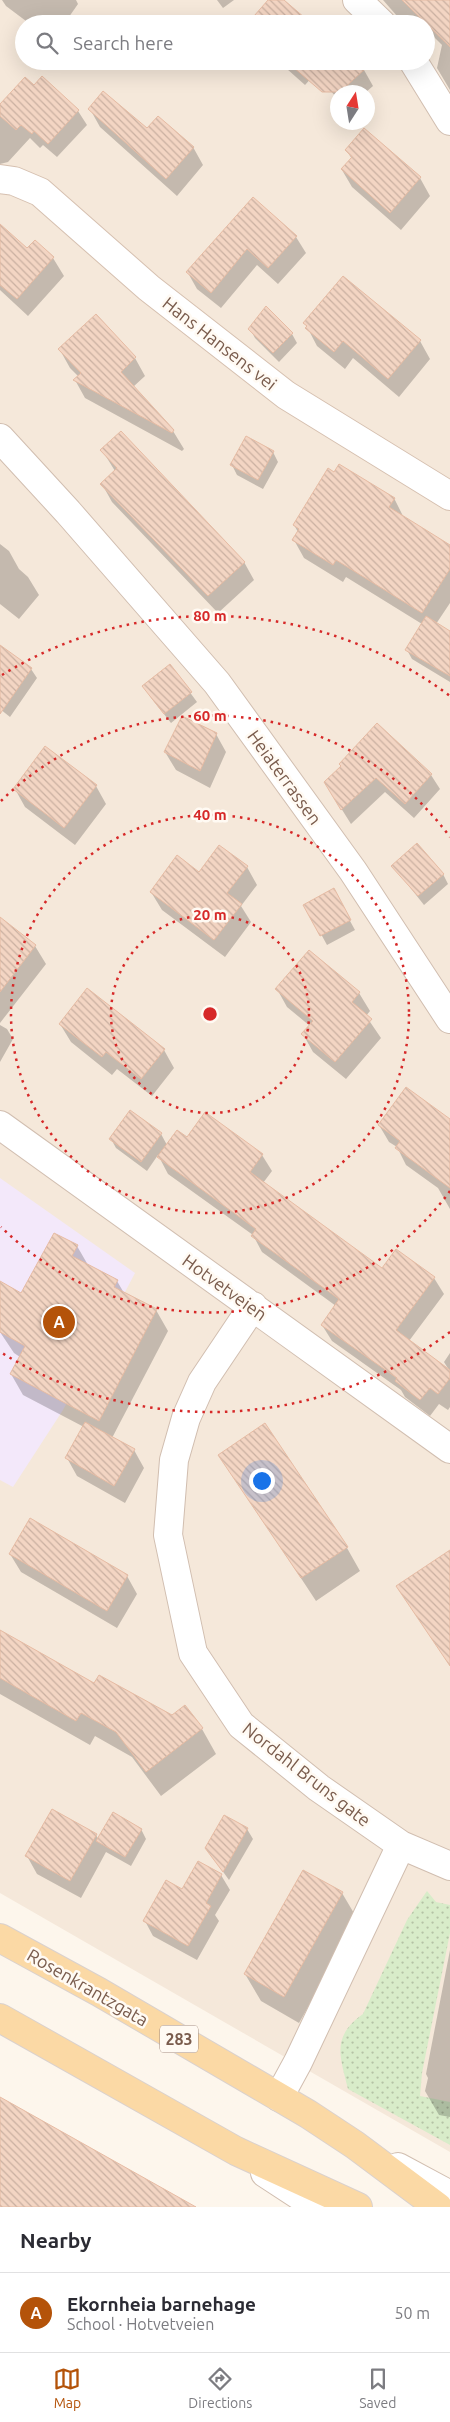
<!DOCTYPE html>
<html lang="en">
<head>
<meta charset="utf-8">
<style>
	:root { --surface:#fff; --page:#f7f7f7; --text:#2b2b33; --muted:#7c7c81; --line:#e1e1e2; --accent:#b45309 }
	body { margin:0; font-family:Ubuntu,sans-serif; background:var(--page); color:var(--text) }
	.compass { position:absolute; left:330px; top:85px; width:45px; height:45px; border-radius:50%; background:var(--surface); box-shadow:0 5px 20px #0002; rotate:12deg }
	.you { position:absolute; left:261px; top:1480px; width:18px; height:18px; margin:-12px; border:4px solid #fff; border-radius:50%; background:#1a73e8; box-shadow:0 0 0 8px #1a73e833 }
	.badge { display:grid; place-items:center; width:32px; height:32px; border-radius:50%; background:var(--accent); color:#fff; font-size:16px; font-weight:700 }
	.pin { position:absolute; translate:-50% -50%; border:2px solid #fff; box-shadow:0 1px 5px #0006 }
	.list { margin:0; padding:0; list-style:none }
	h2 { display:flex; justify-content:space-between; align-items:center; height:65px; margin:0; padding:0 20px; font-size:21px }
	h2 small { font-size:16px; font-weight:400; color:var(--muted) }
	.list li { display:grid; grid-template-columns:32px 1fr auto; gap:15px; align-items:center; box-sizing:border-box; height:80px; padding:0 20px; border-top:1px solid var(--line) }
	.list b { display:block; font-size:19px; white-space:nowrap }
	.list p { margin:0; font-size:16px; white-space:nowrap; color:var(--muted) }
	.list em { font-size:16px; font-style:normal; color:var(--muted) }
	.icon { flex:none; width:28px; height:28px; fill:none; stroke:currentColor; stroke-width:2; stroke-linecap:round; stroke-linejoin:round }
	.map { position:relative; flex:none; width:450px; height:2207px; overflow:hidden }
	.search { position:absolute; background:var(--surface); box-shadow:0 5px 20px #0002; left:15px; right:15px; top:15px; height:55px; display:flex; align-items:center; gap:12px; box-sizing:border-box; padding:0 18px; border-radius:28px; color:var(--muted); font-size:19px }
	.sheet { height:145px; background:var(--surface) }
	nav { display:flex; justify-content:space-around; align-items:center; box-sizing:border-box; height:70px; border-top:1px solid var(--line); background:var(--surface); font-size:14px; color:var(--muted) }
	nav a { display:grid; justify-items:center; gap:2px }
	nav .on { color:var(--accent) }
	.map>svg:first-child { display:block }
	.residential { fill:#f5e8da; fill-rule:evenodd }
	.education { fill:#f3e8fa }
	.green { fill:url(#green-dots) }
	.shadow { fill:#0003 }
	.building { fill:url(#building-back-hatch); stroke:#e6bba3 }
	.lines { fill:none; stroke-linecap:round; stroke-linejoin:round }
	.minor-casing { stroke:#d1beb0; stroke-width:30 }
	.tertiary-casing { stroke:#d1beb0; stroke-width:30 }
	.secondary-casing { stroke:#d6c0b0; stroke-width:30 }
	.primary-casing { stroke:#dad1cd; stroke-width:30 }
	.minor { stroke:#fff; stroke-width:28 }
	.tertiary { stroke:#fff; stroke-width:28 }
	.secondary { stroke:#fff; stroke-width:28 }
	.primary { stroke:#fbd9a5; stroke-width:28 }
	.ring { fill:none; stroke:#d62828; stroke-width:2.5; stroke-dasharray:2.5 5 }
	.labels { text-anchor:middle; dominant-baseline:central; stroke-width:5; stroke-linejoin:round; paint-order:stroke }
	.shield { fill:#fffaf3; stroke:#a28b7f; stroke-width:1 }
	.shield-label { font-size:16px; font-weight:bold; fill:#7a5c4d }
	.street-label { font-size:18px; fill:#7a5c4d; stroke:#fffaf3 }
	.centre { fill:#d62828; stroke:#fffaf3; stroke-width:2.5 }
	.ring-label { font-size:15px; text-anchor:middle; font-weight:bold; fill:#d62828; stroke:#fffaf3; stroke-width:5; stroke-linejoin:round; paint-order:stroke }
</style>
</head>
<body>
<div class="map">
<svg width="450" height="2207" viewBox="0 0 450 2207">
	<defs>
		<pattern id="green-dots" width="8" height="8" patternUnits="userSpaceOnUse" patternTransform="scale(1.25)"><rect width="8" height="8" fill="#d8ecc9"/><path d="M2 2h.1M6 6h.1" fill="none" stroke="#b4c2a5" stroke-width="1.8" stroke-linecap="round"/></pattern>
		<pattern id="building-back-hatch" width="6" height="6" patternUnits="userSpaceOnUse" patternTransform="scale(1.25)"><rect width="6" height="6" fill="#f3d5c3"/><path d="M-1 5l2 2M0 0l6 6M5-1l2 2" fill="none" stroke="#cab0a1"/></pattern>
	</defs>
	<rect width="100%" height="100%" fill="#fdf6ec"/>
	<path class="residential" d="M 0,0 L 450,0 L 450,2152 L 0,1893 ZM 24,24 L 426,24 L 426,61 L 24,61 ZM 338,92 L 368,92 L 368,122 L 338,122 Z"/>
	<path class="education" d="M 0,1178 L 135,1273 L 63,1410 L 13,1487 L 0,1480 Z"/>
	<path class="green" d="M 427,1891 L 436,1902 L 450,1905 L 450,1933 L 422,2073 L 420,2096 L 450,2102 L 450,2145 L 348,2089 C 340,2056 331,2037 363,2014 L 407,1920 Z"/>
	<path class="shadow" d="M 2,0 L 76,0 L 78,4 L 64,24 L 30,24 L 6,6 Z
		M 217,0 L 234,0 L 223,8 Z
		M 383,0 L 450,0 L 450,90 L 437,68 L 442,45 L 426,29 L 426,24 L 404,24 Z
		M 278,61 L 354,61 L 364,70 L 373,86 L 366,92 L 338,92 L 338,99 L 315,74 L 305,85 Z
		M 42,78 L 78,111 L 87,125 L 57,157 L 43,145 L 40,148 L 30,138 L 8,162 L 0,164 L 0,106 L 34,87 Z
		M 90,109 L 193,147 L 203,165 L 177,196 L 100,127 Z
		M 346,150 L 420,178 L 430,196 L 401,230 L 352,187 L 342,170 L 352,159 Z
		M 253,198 L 296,237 L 306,253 L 278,284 L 257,265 L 221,308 L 197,289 L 188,273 Z
		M 0,226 L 28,250 L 53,258 L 64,276 L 28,316 L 0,290 Z
		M 96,316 L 135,358 L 145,376 L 133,387 L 173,431 L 184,449 L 182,451 L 85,398 L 75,380 L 79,377 L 70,368 L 60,350 Z
		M 305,323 L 420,341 L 430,359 L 399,397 L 353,358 L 345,369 L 317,346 Z
		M 250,329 L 292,334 L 297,343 L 279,362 L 255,338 Z
		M 102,450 L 244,562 L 254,580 L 218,613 L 112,502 L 102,484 L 115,471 Z
		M 273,452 L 278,462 L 263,489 L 237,475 L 232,465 Z
		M 394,498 L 404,518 L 450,546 L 450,603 L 436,624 L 450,632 L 450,682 L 412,659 L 407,650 L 422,624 L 346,577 L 343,582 L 304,558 L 294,540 L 298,532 L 294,525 Z
		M 0,544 L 9,551 L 19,569 L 28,577 L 39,595 L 19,619 L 0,604 Z
		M 170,665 L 197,702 L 171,723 L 149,695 Z
		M 0,666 L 31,669 L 37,678 L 10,717 L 0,709 Z
		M 216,734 L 226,752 L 210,788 L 176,770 L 165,752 Z
		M 342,767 L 431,775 L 440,789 L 414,818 L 385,792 L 351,824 L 334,797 Z
		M 96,786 L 106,804 L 75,845 L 25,807 L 15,789 Z
		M 393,866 L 443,874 L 448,884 L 424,905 Z
		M 247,867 L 257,885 L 241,906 L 251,922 L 225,957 L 162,910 L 151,892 L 199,874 Z
		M 333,890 L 355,930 L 327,945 L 305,905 Z
		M 0,919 L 35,946 L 46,964 L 0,1023 Z
		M 309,952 L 359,993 L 370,1011 L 366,1016 L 381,1038 L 346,1079 L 313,1052 L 303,1034 L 310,1026 L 287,1007 L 277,989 Z
		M 60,1024 L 164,1050 L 174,1068 L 152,1096 L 117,1069 L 112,1075 L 71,1042 Z
		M 0,1025 L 7,1029 L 13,1039 L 0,1062 Z
		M 450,1121 L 450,1209 L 438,1188 L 406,1165 L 397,1147 L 389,1142 L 379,1125 Z
		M 161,1134 L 167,1145 L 187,1138 L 262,1155 L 272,1171 L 263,1183 L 382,1270 L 434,1278 L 444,1294 L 409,1341 L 449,1370 L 444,1362 L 450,1353 L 450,1407 L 448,1410 L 439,1404 L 430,1416 L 405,1397 L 401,1390 L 332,1341 L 322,1325 L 336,1306 L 262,1252 L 253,1235 L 168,1174 L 158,1155 L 147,1171 L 116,1148 L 111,1139 Z
		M 77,1246 L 88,1265 L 117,1281 L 124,1293 L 156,1310 L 168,1331 L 112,1438 L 134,1450 L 144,1468 L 125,1503 L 77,1476 L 67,1458 L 84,1427 L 23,1395 L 11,1374 L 20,1357 L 14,1353 L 0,1332 L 0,1283 L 22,1295 Z
		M 220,1455 L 347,1548 L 360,1571 L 316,1601 Z
		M 10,1554 L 127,1576 L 137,1594 L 117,1628 L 21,1572 Z
		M 0,1632 L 95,1685 L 172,1716 L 185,1706 L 202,1729 L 216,1754 L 161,1796 L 132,1757 L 95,1736 L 90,1745 L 0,1694 Z
		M 141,1829 L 146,1839 L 131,1866 L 106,1852 L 81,1898 L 37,1874 L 27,1856 L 96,1835 L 99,1840 Z
		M 247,1829 L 253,1839 L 229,1880 L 206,1848 Z
		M 304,1871 L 342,1893 L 358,1920 L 299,2023 L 261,2001 L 245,1974 Z
		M 221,1875 L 230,1890 L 215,1915 L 219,1921 L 197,1960 L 153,1936 L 145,1921 L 182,1891 Z
		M 450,1950 L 450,2117 L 439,2115 L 425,2091 L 428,2078 L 426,2074 Z"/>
	<path class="building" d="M 268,0 L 284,0 L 312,24 L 247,24 Z
		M 402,0 L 450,0 L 450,47 Z
		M 286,61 L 356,61 L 365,69 L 340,92 L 322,92 Z
		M 42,76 L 79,110 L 48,144 L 34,131 L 32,134 L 21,125 L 16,130 L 0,116 L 0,104 L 25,77 L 34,85 Z
		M 103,91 L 147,128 L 158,116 L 194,147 L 166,179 L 88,109 Z
		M 364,128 L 421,177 L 390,213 L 341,169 L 352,157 L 345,150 Z
		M 253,197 L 297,236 L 268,268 L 247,249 L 211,293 L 186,272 Z
		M 0,224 L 27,248 L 35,240 L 54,257 L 17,299 L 0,285 Z
		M 343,276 L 421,340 L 388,379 L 343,341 L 334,352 L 305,328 L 307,326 L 303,323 Z
		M 266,306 L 293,333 L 273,353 L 248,329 Z
		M 96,314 L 136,357 L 121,372 L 174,430 L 172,433 L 73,380 L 81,373 L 58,349 Z
		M 121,431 L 245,562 L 208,596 L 100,484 L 117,468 L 100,450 Z
		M 246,436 L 274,451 L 258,480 L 230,465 Z
		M 339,464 L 395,498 L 389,507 L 450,545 L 450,569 L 422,613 L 336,560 L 333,565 L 292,540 L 299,529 L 293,525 L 328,468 L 334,472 Z
		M 426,616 L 450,631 L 450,676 L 405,650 Z
		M 0,645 L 32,668 L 0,714 Z
		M 170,664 L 192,692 L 164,714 L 142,686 Z
		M 182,716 L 217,733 L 200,771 L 164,752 Z
		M 377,723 L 432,774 L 405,804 L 376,778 L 341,810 L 324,782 L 341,766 L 339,764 Z
		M 45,746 L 97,785 L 64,828 L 13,789 Z
		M 417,843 L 444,874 L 418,896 L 391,866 Z
		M 219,845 L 248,866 L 227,893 L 242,904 L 214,940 L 150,892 L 177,855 L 199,872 Z
		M 334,888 L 351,920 L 320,936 L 303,905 Z
		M 0,917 L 36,945 L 0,992 Z
		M 309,950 L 360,992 L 352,1002 L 372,1019 L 335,1062 L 301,1034 L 313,1021 L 275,989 Z
		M 87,988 L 165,1049 L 141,1079 L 106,1052 L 102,1057 L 59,1024 Z
		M 406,1087 L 450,1119 L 450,1188 L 395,1148 L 400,1141 L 378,1125 Z
		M 130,1110 L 162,1133 L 141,1162 L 109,1139 Z
		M 205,1112 L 263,1154 L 250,1172 L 382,1268 L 396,1249 L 435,1277 L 396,1330 L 450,1370 L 450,1378 L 438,1394 L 430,1388 L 420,1400 L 395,1381 L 397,1378 L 321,1325 L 339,1299 L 251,1236 L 256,1229 L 157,1157 L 177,1130 L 187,1137 Z
		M 54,1233 L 78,1245 L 72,1256 L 118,1280 L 114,1287 L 157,1309 L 99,1421 L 10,1374 L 25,1346 L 0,1332 L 0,1281 L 21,1293 Z
		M 85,1422 L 135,1449 L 114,1486 L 65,1458 Z
		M 265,1423 L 348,1547 L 301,1578 L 218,1455 Z
		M 30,1518 L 128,1575 L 107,1611 L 9,1554 Z
		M 450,1550 L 450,1666 L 396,1586 Z
		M 0,1630 L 94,1683 L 99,1675 L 172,1715 L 185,1705 L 203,1728 L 146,1772 L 116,1732 L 81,1713 L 76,1721 L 0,1678 Z
		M 52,1809 L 97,1834 L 70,1881 L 25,1856 Z
		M 113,1812 L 142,1829 L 125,1857 L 96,1841 Z
		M 224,1815 L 248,1828 L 223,1872 L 205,1848 Z
		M 198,1861 L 222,1874 L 206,1903 L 211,1906 L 188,1946 L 143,1921 L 166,1880 L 182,1889 Z
		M 303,1870 L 343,1892 L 284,1997 L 244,1974 Z
		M 0,2097 L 196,2207 L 0,2207 Z"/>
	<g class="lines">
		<g class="minor-casing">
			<path id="minor" d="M 357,0 L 382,24
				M 413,61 L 450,121
				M 0,438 L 68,512 L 217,683 L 353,871 L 450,1019
				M 0,1125 L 450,1449
				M 253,1306 L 202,1382 L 186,1418 L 174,1460 L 168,1535 L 193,1653 L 241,1725 L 319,1788 L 401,1845 L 298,2062 L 279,2097
				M 401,1845 L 450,1866"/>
		</g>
		<g class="tertiary-casing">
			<path id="tertiary" d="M 398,2167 L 450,2195
				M 265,2173 L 317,2207"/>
		</g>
		<g class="secondary-casing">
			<path id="secondary" d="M 0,179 L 14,181 L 40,192 L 149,288 L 286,395 L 450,496"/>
		</g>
		<g class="primary-casing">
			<path id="primary" d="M 0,1938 L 99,1992 L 308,2114 L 355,2145 L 438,2207
				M 0,2018 L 236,2151 L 358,2207"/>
		</g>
		<use href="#minor" class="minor"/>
		<use href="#tertiary" class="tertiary"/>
		<use href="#secondary" class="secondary"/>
		<use href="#primary" class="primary"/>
	</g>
	<g class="ring">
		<circle cx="210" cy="1014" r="99"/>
		<circle cx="210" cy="1014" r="199"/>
		<path d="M450 1191A298 298 0 0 1 1 1227M1 801A298 298 0 0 1 450 837"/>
		<path d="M450 1332A398 398 0 0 1 2 1353M2 675A398 398 0 0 1 450 696"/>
	</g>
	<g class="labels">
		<rect class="shield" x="160" y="2025.5" width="38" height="27" rx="4"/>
		<g class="shield-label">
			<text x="179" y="2039">283</text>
		</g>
		<g class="street-label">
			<text transform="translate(220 343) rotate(38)">Hans Hansens vei</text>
			<text transform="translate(285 777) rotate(54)">Heiaterrassen</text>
			<text transform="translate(225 1287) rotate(36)">Hotvetveien</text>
			<text transform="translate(307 1774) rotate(38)">Nordahl Bruns gate</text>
			<text transform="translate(88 1987) rotate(30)">Rosenkrantzgata</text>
		</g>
	</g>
	<circle cx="210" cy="1014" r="8" class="centre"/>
	<g class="ring-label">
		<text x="210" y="621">80 m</text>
		<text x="210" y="721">60 m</text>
		<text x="210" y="820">40 m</text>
		<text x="210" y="920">20 m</text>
	</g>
</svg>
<svg class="compass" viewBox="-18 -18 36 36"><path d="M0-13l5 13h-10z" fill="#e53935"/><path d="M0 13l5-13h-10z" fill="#7c7c81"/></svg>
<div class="you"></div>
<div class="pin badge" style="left:59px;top:1322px">A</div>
<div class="search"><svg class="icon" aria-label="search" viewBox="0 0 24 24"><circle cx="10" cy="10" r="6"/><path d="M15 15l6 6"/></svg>Search here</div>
</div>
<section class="sheet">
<h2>Nearby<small></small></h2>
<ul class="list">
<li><span class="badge">A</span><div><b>Ekornheia barnehage</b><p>School · Hotvetveien</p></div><em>50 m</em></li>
</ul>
</section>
<nav>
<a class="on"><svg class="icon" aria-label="map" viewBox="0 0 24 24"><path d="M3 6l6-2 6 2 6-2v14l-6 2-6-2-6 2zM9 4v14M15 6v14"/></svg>Map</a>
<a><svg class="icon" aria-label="directions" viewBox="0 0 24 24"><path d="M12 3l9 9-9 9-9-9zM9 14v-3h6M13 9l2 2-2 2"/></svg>Directions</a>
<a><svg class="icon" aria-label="saved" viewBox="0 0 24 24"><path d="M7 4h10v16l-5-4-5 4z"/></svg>Saved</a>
</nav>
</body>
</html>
